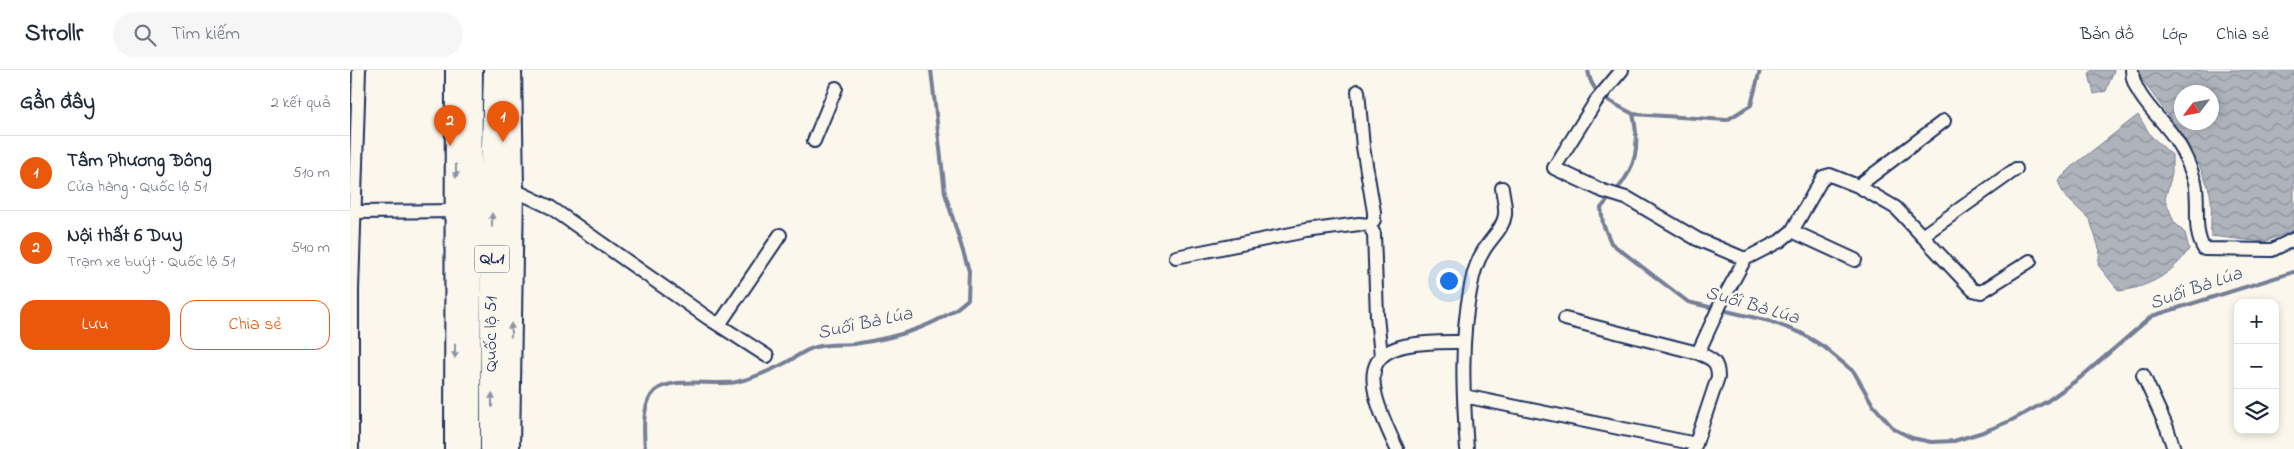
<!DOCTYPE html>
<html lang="vi">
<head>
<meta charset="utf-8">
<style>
	:root { --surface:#fff; --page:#f6f6f7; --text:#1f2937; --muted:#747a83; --line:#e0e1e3; --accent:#ea580c }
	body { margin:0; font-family:"Indie Flower",sans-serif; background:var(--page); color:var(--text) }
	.controls { position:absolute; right:15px; bottom:15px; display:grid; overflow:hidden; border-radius:10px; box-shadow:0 2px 8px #0003 }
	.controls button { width:45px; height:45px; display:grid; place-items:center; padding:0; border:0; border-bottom:1px solid var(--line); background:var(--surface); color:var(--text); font:25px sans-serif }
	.compass { position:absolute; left:1824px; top:15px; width:45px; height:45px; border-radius:50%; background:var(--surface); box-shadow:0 2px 8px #0003; rotate:238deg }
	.you { position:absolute; left:1098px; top:210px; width:18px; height:18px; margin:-12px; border:4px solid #fff; border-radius:50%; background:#1a73e8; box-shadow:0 0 0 8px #1a73e833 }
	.badge { display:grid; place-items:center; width:32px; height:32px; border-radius:50%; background:var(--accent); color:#fff; font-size:16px; font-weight:700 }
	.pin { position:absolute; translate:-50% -41px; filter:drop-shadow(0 1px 2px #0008) }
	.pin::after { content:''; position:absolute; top:26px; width:18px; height:15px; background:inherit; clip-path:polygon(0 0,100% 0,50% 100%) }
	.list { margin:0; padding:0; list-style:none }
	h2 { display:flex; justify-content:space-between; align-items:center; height:65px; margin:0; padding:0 20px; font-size:21px }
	h2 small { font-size:16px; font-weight:400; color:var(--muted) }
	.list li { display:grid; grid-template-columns:32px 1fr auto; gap:15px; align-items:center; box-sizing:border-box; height:75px; padding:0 20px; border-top:1px solid var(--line) }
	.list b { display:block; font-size:19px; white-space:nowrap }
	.list p { margin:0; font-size:16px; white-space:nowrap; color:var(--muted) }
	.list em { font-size:16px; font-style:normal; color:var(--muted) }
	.actions { display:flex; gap:10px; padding:15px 20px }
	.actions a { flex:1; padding:11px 0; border:1px solid var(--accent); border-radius:15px; text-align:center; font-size:18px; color:var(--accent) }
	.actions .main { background:var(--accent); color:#fff }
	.icon { flex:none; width:28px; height:28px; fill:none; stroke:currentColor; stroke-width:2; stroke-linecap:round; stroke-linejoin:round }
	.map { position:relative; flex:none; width:1944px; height:379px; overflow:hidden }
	header { display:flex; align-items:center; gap:30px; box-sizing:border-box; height:70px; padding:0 25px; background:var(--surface); border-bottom:1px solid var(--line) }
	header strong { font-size:24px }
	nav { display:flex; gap:28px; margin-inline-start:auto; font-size:18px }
	.search { width:350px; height:45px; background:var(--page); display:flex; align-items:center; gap:12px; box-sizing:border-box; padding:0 18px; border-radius:28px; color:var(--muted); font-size:19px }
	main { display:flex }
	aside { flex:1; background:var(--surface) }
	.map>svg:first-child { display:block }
	.water { fill:url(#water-waves); stroke:#747e96; fill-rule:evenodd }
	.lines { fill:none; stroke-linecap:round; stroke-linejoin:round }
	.stream { stroke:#747e96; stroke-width:4 }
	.street-casing { stroke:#1b2f5e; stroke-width:16 }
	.primary-casing { stroke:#1b2f5e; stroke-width:24 }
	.highway-casing { stroke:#1b2f5e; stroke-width:26 }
	.street { stroke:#fbf7ec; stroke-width:12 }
	.primary { stroke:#fbf7ec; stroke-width:20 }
	.highway { stroke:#fbf7ec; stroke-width:22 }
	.oneway { fill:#8b93a5 }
	.labels { text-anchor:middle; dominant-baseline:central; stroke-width:5; stroke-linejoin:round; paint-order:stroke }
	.shield { fill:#fbf7ec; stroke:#5e6b89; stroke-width:1 }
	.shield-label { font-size:16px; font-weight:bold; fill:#1b2f5e }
	.street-label { font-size:18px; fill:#1b2f5e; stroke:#fbf7ec }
	.water-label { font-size:19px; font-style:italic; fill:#47577a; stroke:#fbf7ec }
</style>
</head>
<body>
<header>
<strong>Strollr</strong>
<div class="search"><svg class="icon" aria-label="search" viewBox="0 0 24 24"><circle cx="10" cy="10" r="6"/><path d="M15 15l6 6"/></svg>Tìm kiếm</div>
<nav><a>Bản đồ</a><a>Lớp</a><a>Chia sẻ</a></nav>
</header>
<main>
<aside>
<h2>Gần đây<small>2 kết quả</small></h2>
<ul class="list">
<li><span class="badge">1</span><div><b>Tâm Phương Đông</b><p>Cửa hàng · Quốc lộ 51</p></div><em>510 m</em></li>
<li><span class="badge">2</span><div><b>Nội thất 6 Duy</b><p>Trạm xe buýt · Quốc lộ 51</p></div><em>540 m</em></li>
</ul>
<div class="actions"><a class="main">Lưu</a><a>Chia sẻ</a></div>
</aside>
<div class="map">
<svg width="1944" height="379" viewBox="0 0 1944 379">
	<defs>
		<pattern id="water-waves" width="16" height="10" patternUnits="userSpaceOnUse" patternTransform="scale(1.25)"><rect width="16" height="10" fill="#afb3bb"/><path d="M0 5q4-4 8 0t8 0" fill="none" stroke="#8e929b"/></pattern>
	</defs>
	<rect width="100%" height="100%" fill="#fbf7ec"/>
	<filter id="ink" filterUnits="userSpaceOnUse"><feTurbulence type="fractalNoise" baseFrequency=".02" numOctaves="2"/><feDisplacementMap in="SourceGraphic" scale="10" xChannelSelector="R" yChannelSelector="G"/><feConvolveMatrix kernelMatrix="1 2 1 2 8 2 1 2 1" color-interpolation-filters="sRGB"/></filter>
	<g filter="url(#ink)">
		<path class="water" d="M 1742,0 L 1764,0 L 1756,21 L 1744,24 L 1739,4 Z
			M 1790,0 L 1944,0 L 1944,160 L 1914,172 L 1861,166 C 1860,153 1863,136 1860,123 C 1847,79 1817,45 1791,8 ZM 1862,22 L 1862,52 L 1832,52 L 1832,22 Z
			M 1788,45 L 1801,66 L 1822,85 L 1822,104 L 1815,129 L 1824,152 L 1835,163 L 1839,179 C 1823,204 1797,218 1769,221 L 1748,195 L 1750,181 L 1740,150 L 1714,125 L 1708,111 L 1724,95 Z"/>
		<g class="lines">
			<path class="stream" d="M 1238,0 C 1241,26 1262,32 1283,44 C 1290,76 1287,96 1266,121
				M 1283,44 L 1377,50 L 1401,35 L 1410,0
				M 1261,126 L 1251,138 L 1253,154 L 1261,173 L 1338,232 L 1419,251 L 1451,263 L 1474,277 L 1504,302 L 1523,335 L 1544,359 L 1562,368 L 1581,372 L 1604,371 L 1633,362 L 1660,351 L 1696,332 L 1731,307 L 1802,246 L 1944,202
				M 295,379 C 294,362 291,334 305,321 C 322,306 364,316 386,312 C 404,308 424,299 439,291 C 447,286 457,279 466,277 C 478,274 491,275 504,274 C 544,268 588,257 618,229 L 619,201 L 595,123 L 581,0"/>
			<g class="street-casing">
				<path id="street" d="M 1272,0 L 1246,31 L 1204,98 L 1253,121 L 1279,129 L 1347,169 L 1395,189
					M 1782,0 C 1782,26 1813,49 1826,70 C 1833,81 1841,99 1845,112 C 1850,134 1842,159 1854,179 L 1922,180 L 1944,169
					M 1008,21 L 1013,77 L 1024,142 L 1024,150 L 1019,155
					M 464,71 L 486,18
					M 1508,116 L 1594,51
					M 158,117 L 200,137 L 358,248 L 417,286
					M 5,142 L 112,141
					M 1442,161 L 1505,190
					M 1572,166 L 1666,99
					M 826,187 L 956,161 L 1009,154 L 1019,155 L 1024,164 L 1027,246 L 1031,286
					M 1215,249 L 1348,283 C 1362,289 1368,291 1368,307 L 1344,379
					M 367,254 L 373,249 L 430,165
					M 1348,283 L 1371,233 L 1395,189 L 1430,171 L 1442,161 L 1473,107 L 1480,105 L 1508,116 L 1546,138 L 1623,220 L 1631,222 L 1680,191
					M 1793,305 L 1817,358 L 1824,379
					M 1114,326 L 1346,374
					M 2,379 L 2,220 L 9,0
					M 1047,379 C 1005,292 1014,270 1114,272
					M 1117,379 C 1113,325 1110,269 1121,216 C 1123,204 1127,191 1134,180 C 1141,168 1153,159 1155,145 C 1156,137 1153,126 1152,118"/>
			</g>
			<g class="primary-casing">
				<path id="primary" d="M 105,379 L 106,0
					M 159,379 L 163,118 L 161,0"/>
			</g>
			<g class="highway-casing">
				<path id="highway" d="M 119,379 L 121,0
					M 142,379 L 142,115 L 145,0"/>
			</g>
			<use href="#street" class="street"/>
			<use href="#primary" class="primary"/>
			<use href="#highway" class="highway"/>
		</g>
		<defs><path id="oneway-solid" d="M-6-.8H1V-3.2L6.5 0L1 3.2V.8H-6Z" transform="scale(1.25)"/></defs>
		<g class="oneway">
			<use href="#oneway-solid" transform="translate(106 101) rotate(90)"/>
			<use href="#oneway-solid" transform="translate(142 150) rotate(-90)"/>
			<use href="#oneway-solid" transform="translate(161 260) rotate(-89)"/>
			<use href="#oneway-solid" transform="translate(105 281) rotate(90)"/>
			<use href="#oneway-solid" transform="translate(142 330) rotate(-90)"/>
		</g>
	</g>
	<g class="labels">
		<rect class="shield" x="124.5" y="175.5" width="35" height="27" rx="4"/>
		<g class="shield-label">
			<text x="142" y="189">QL.1</text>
		</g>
		<g class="street-label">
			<text transform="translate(142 264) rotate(-90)">Quốc lộ 51</text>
		</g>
		<g class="water-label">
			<text transform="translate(1846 219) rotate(-19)">Suối Bà Lúa</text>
			<text transform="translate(1402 236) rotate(16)">Suối Bà Lúa</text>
			<text transform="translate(515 254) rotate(-12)">Suối Bà Lúa</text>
		</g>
	</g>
</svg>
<div class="controls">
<button>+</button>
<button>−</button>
<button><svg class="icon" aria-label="layers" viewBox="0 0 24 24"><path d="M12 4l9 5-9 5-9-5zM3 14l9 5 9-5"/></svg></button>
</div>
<svg class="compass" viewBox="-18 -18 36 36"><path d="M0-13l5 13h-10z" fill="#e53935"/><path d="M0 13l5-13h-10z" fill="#747a83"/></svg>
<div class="you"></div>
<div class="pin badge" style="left:153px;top:72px">1</div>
<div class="pin badge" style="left:100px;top:76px">2</div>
</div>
</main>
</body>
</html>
